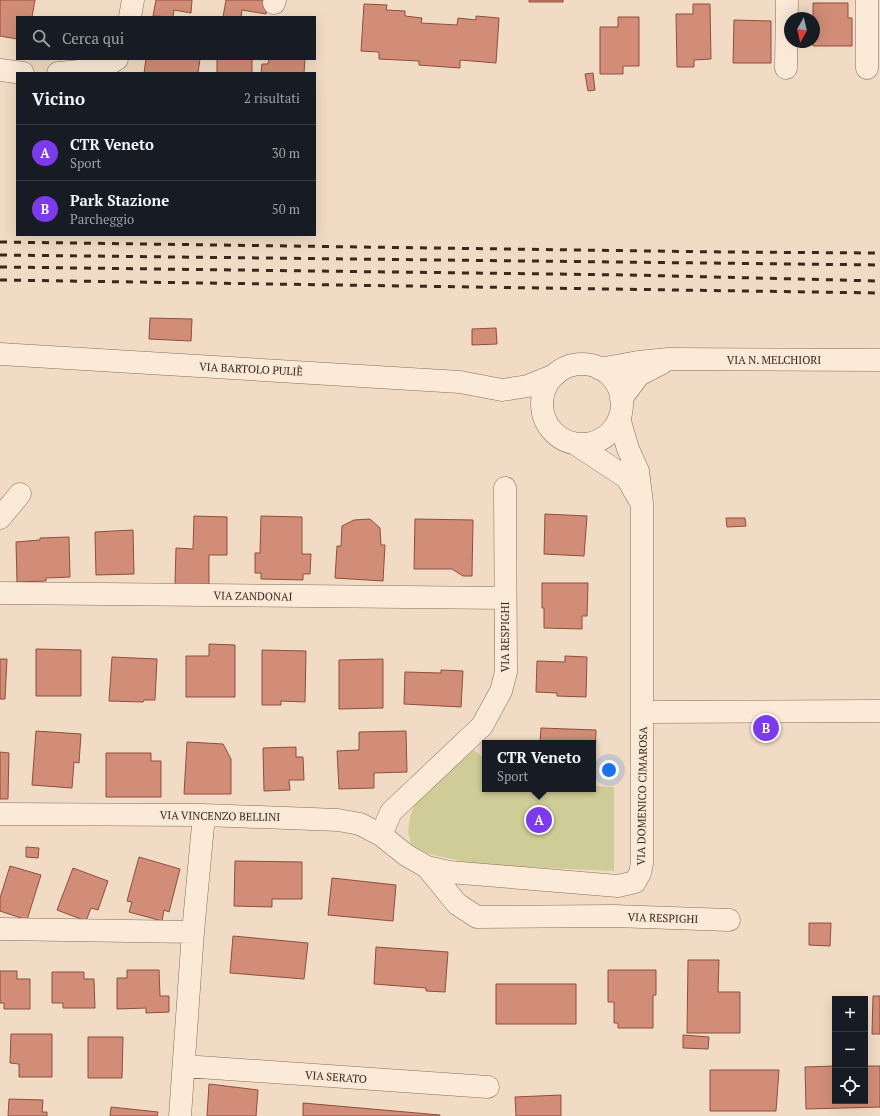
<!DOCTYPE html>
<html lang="it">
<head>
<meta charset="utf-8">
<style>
	:root { --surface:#171b24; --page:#20242c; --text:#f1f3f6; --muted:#9ea1a6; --line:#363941; --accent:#7c3aed }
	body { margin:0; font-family:"PT Serif",serif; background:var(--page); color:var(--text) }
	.controls { position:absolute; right:12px; bottom:12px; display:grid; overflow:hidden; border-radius:0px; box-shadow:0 4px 16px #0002 }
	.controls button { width:36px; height:36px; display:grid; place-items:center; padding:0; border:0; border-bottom:1px solid var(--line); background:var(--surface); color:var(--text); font:20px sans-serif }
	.compass { position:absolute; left:784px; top:12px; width:36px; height:36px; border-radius:50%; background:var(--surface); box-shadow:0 4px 16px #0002; rotate:188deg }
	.you { position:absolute; left:609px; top:770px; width:14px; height:14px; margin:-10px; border:3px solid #fff; border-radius:50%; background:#1a73e8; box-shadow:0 0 0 6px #1a73e833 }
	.badge { display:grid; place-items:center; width:26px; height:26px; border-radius:50%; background:var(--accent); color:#fff; font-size:13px; font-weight:700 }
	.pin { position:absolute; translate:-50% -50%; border:2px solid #fff; box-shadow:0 1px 4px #0006 }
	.popup { position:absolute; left:482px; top:740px; width:114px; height:52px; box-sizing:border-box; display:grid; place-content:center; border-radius:0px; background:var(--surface); filter:drop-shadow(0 1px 3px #0005); font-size:13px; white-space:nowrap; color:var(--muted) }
	.popup b { font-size:15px; color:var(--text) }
	.popup::after { content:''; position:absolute; left:50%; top:100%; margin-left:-8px; border:8px solid transparent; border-top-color:var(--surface) }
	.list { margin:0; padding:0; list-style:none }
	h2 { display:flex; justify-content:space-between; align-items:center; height:52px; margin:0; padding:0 16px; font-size:17px }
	h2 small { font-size:13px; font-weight:400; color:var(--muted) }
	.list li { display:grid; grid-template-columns:26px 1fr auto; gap:12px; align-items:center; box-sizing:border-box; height:56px; padding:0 16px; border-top:1px solid var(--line) }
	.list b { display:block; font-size:15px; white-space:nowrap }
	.list p { margin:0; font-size:13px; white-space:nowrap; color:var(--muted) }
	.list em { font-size:13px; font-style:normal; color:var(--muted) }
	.icon { flex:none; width:22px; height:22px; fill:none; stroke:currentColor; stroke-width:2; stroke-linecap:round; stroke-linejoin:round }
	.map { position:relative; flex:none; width:880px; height:1116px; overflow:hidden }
	.search { position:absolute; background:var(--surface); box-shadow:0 4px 16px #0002; left:16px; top:16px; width:300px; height:44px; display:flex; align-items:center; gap:10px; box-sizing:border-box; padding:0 14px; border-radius:0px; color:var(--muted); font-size:15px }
	.panel { position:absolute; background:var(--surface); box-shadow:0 4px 16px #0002; left:16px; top:72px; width:300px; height:164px; border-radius:0px }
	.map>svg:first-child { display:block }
	.green { fill:#cfcc97 }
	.building { fill:#d18d77; stroke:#8d4f3d }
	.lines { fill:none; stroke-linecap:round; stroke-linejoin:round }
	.minor-casing { stroke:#8c6b59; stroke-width:23 }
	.minor { stroke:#fbead7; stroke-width:22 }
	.rail { stroke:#3b271e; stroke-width:3; stroke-dasharray:7 7; stroke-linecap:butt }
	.labels { text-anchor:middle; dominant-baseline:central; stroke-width:3; stroke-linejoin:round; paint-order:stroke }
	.street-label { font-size:11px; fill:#3b271e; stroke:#f7e7d4 }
</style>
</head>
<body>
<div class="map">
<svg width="880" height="1116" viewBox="0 0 880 1116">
	<rect width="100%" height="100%" fill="#f1dbc4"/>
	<path class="green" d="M 474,750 L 485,760 L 485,789 L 593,789 L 593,786 L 614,787 L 614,871 L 479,865 L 429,854 L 419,849 L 411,844 L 408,832 L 410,817 L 415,803 L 423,793 Z"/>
	<path class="building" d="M 0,0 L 35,0 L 32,17 L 17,17 L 17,39 L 0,36 Z
		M 156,0 L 192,0 L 191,13 L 174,10 L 173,17 L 153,16 Z
		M 226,0 L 268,0 L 266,14 L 242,10 L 241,17 L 223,17 Z
		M 529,0 L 563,0 L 563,2 L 529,2 Z
		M 813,3 L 848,3 L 848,18 L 852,18 L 852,46 L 813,46 Z
		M 364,4 L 387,5 L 386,10 L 405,11 L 405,16 L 422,18 L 421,23 L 457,25 L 458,18 L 476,20 L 476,16 L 499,18 L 496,63 L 460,60 L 460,68 L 419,65 L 419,61 L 379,59 L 379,52 L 361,51 Z
		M 693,4 L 710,4 L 711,59 L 694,60 L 694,67 L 677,67 L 676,14 L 693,14 Z
		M 618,17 L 639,17 L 639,66 L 623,66 L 623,74 L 600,74 L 600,27 L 618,27 Z
		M 734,20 L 771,21 L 771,63 L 733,63 Z
		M 146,59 L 200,59 L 198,73 L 144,73 Z
		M 217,59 L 252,59 L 252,73 L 217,73 Z
		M 269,59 L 305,59 L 304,73 L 261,73 L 262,64 L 268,64 Z
		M 593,73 L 595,90 L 588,91 L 585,74 Z
		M 150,318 L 192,319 L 191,341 L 149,339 Z
		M 496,328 L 497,344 L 472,345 L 472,329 Z
		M 545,514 L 587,516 L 584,556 L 544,554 Z
		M 194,516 L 227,517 L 227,555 L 209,555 L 209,585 L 175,584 L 176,548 L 193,549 Z
		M 261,516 L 302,517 L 302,554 L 311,554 L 310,574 L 303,574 L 303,580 L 261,579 L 261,573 L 255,573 L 255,553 L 260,553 Z
		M 726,518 L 745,518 L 746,526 L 727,527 Z
		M 370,519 L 380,528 L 381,545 L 385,545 L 383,581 L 335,578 L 337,546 L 341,546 L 342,526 L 354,520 Z
		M 415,519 L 473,520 L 472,576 L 463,576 L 452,569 L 414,569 Z
		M 133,530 L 134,574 L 96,575 L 95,532 Z
		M 69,537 L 70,577 L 46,578 L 46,581 L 17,582 L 16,542 L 40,540 L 40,538 Z
		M 542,583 L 588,583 L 587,616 L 582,616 L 582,629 L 544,628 L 544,608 L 542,608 Z
		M 209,644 L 235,645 L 235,697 L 186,697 L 186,656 L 209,656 Z
		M 36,649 L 81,650 L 81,696 L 36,696 Z
		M 262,650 L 306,651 L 305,702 L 281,701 L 281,705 L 262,705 Z
		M 565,656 L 587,657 L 586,697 L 557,696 L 557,693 L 536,692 L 537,661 L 565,662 Z
		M 112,657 L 157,659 L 155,700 L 144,700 L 143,702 L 109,701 Z
		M 0,659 L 7,659 L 5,699 L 0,699 Z
		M 383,659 L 383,708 L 339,709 L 339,660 Z
		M 441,670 L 463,671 L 461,707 L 404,704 L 405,672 L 441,673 Z
		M 541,728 L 596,730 L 595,764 L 593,764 L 593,743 L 540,743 Z
		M 36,731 L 81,734 L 79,763 L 74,762 L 72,788 L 32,785 Z
		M 406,731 L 407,772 L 374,773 L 374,788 L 339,789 L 337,751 L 359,750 L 359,732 Z
		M 187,742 L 223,744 L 231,759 L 231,794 L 184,794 Z
		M 296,747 L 296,757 L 303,757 L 304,780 L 289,780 L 290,790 L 264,791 L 263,748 Z
		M 0,752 L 9,753 L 8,799 L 0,799 Z
		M 106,753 L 151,753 L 151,761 L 161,761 L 161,797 L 106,797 Z
		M 26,847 L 39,848 L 38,858 L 26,857 Z
		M 139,857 L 180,869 L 169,912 L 164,910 L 162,921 L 129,912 L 132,902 L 127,901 Z
		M 235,861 L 302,862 L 302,899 L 272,899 L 272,907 L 234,906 Z
		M 10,866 L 41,875 L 27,920 L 0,911 L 0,898 Z
		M 73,868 L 108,881 L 98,910 L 91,908 L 86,921 L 57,910 Z
		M 332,878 L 396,885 L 393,921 L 328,915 Z
		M 809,923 L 831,923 L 830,946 L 809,945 Z
		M 233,936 L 308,943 L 304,979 L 230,973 Z
		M 376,947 L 448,952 L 445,992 L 426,991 L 426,988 L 374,984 Z
		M 688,960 L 719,960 L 718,992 L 740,992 L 740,1033 L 687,1033 Z
		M 127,970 L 159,970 L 160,996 L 169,996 L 169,1012 L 146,1013 L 146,1008 L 117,1009 L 117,978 L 127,978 Z
		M 608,970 L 656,970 L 656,995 L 653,995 L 653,1028 L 618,1028 L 618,1023 L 614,1023 L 614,1002 L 608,1002 Z
		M 0,971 L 17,971 L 17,979 L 30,979 L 30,1009 L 4,1009 L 4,1003 L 0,1003 Z
		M 52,972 L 84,972 L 84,979 L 94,979 L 95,1008 L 63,1008 L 63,1003 L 52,1003 Z
		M 496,984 L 576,984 L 576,1024 L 496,1024 Z
		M 873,996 L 880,996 L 880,1034 L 872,1034 Z
		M 11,1034 L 52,1034 L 52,1077 L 19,1077 L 19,1064 L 10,1063 Z
		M 683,1035 L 709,1037 L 708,1049 L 683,1048 Z
		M 88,1037 L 123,1037 L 122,1078 L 88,1078 Z
		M 835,1066 L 835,1101 L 865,1101 L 865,1066 L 880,1066 L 880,1107 L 806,1109 L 805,1067 Z
		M 710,1070 L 779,1070 L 776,1111 L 710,1111 Z
		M 209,1084 L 258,1090 L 256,1116 L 207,1116 Z
		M 561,1095 L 561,1116 L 516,1116 L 515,1097 Z
		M 9,1099 L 43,1100 L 42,1112 L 47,1112 L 47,1116 L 8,1116 Z
		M 303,1103 L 440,1115 L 440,1116 L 303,1116 Z
		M 111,1107 L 158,1112 L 157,1116 L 110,1116 Z"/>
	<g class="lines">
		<g class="minor-casing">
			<path id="minor" d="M 274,3 L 275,0
				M 130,17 L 133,0
				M 786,68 L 787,0
				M 867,68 L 867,0
				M 0,70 L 23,73
				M 58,73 C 79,71 100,71 117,59
				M 0,354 L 460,382 L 502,390 L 528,386 L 555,375
				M542 404a40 40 0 1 1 80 0a40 40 0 1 1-80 0Z
				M 600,369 L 638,362 L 669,359 L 880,360
				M 621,399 L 639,375 L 662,363
				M 574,443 L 627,478 L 639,499
				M 0,518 L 20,494
				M 0,593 L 505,598
				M 643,712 L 880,711
				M 0,814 L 204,815 L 338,820 L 360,824 L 381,835 L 406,855 L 427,867 L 449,872 L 618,886 L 635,882 L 640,873 L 642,863 L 642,503 L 638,471 L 628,449 L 619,418
				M 381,835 L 391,812 L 482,726 L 501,691 L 506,672 L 505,488
				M 427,867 L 457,904 L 477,917 L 614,916 L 729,920
				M 0,929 L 193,932
				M 184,1066 L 488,1087
				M 180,1116 L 193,932 L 204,815"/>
		</g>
		<use href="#minor" class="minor"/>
		<path class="rail" d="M 0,242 L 723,252 L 880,253
			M 0,255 L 880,265
			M 0,267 L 629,275 L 880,281
			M 0,280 L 880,293"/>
	</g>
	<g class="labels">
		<g class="street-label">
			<text x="774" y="360">VIA N. MELCHIORI</text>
			<text transform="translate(251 369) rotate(3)">VIA BARTOLO PULIÈ</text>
			<text transform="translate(253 596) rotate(1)">VIA ZANDONAI</text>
			<text transform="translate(505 637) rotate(-90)">VIA RESPIGHI</text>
			<text transform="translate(642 796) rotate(-89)">VIA DOMENICO CIMAROSA</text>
			<text transform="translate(220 816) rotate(1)">VIA VINCENZO BELLINI</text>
			<text transform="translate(663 918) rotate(2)">VIA RESPIGHI</text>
			<text transform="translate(336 1077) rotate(4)">VIA SERATO</text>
		</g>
	</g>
</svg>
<div class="controls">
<button>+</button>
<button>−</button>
<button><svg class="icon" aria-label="locate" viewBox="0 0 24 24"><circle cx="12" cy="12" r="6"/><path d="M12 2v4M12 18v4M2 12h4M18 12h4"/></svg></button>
</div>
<svg class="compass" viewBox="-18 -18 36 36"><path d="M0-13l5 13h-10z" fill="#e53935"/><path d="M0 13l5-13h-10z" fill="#9ea1a6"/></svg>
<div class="you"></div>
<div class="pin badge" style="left:539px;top:820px">A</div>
<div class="popup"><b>CTR Veneto</b>Sport</div>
<div class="pin badge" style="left:766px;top:728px">B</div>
<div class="search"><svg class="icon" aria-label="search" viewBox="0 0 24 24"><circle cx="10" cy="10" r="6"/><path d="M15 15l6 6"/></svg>Cerca qui</div>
<section class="panel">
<h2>Vicino<small>2 risultati</small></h2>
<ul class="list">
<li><span class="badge">A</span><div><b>CTR Veneto</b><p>Sport</p></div><em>30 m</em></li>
<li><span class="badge">B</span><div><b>Park Stazione</b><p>Parcheggio</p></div><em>50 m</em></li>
</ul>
</section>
</div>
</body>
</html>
